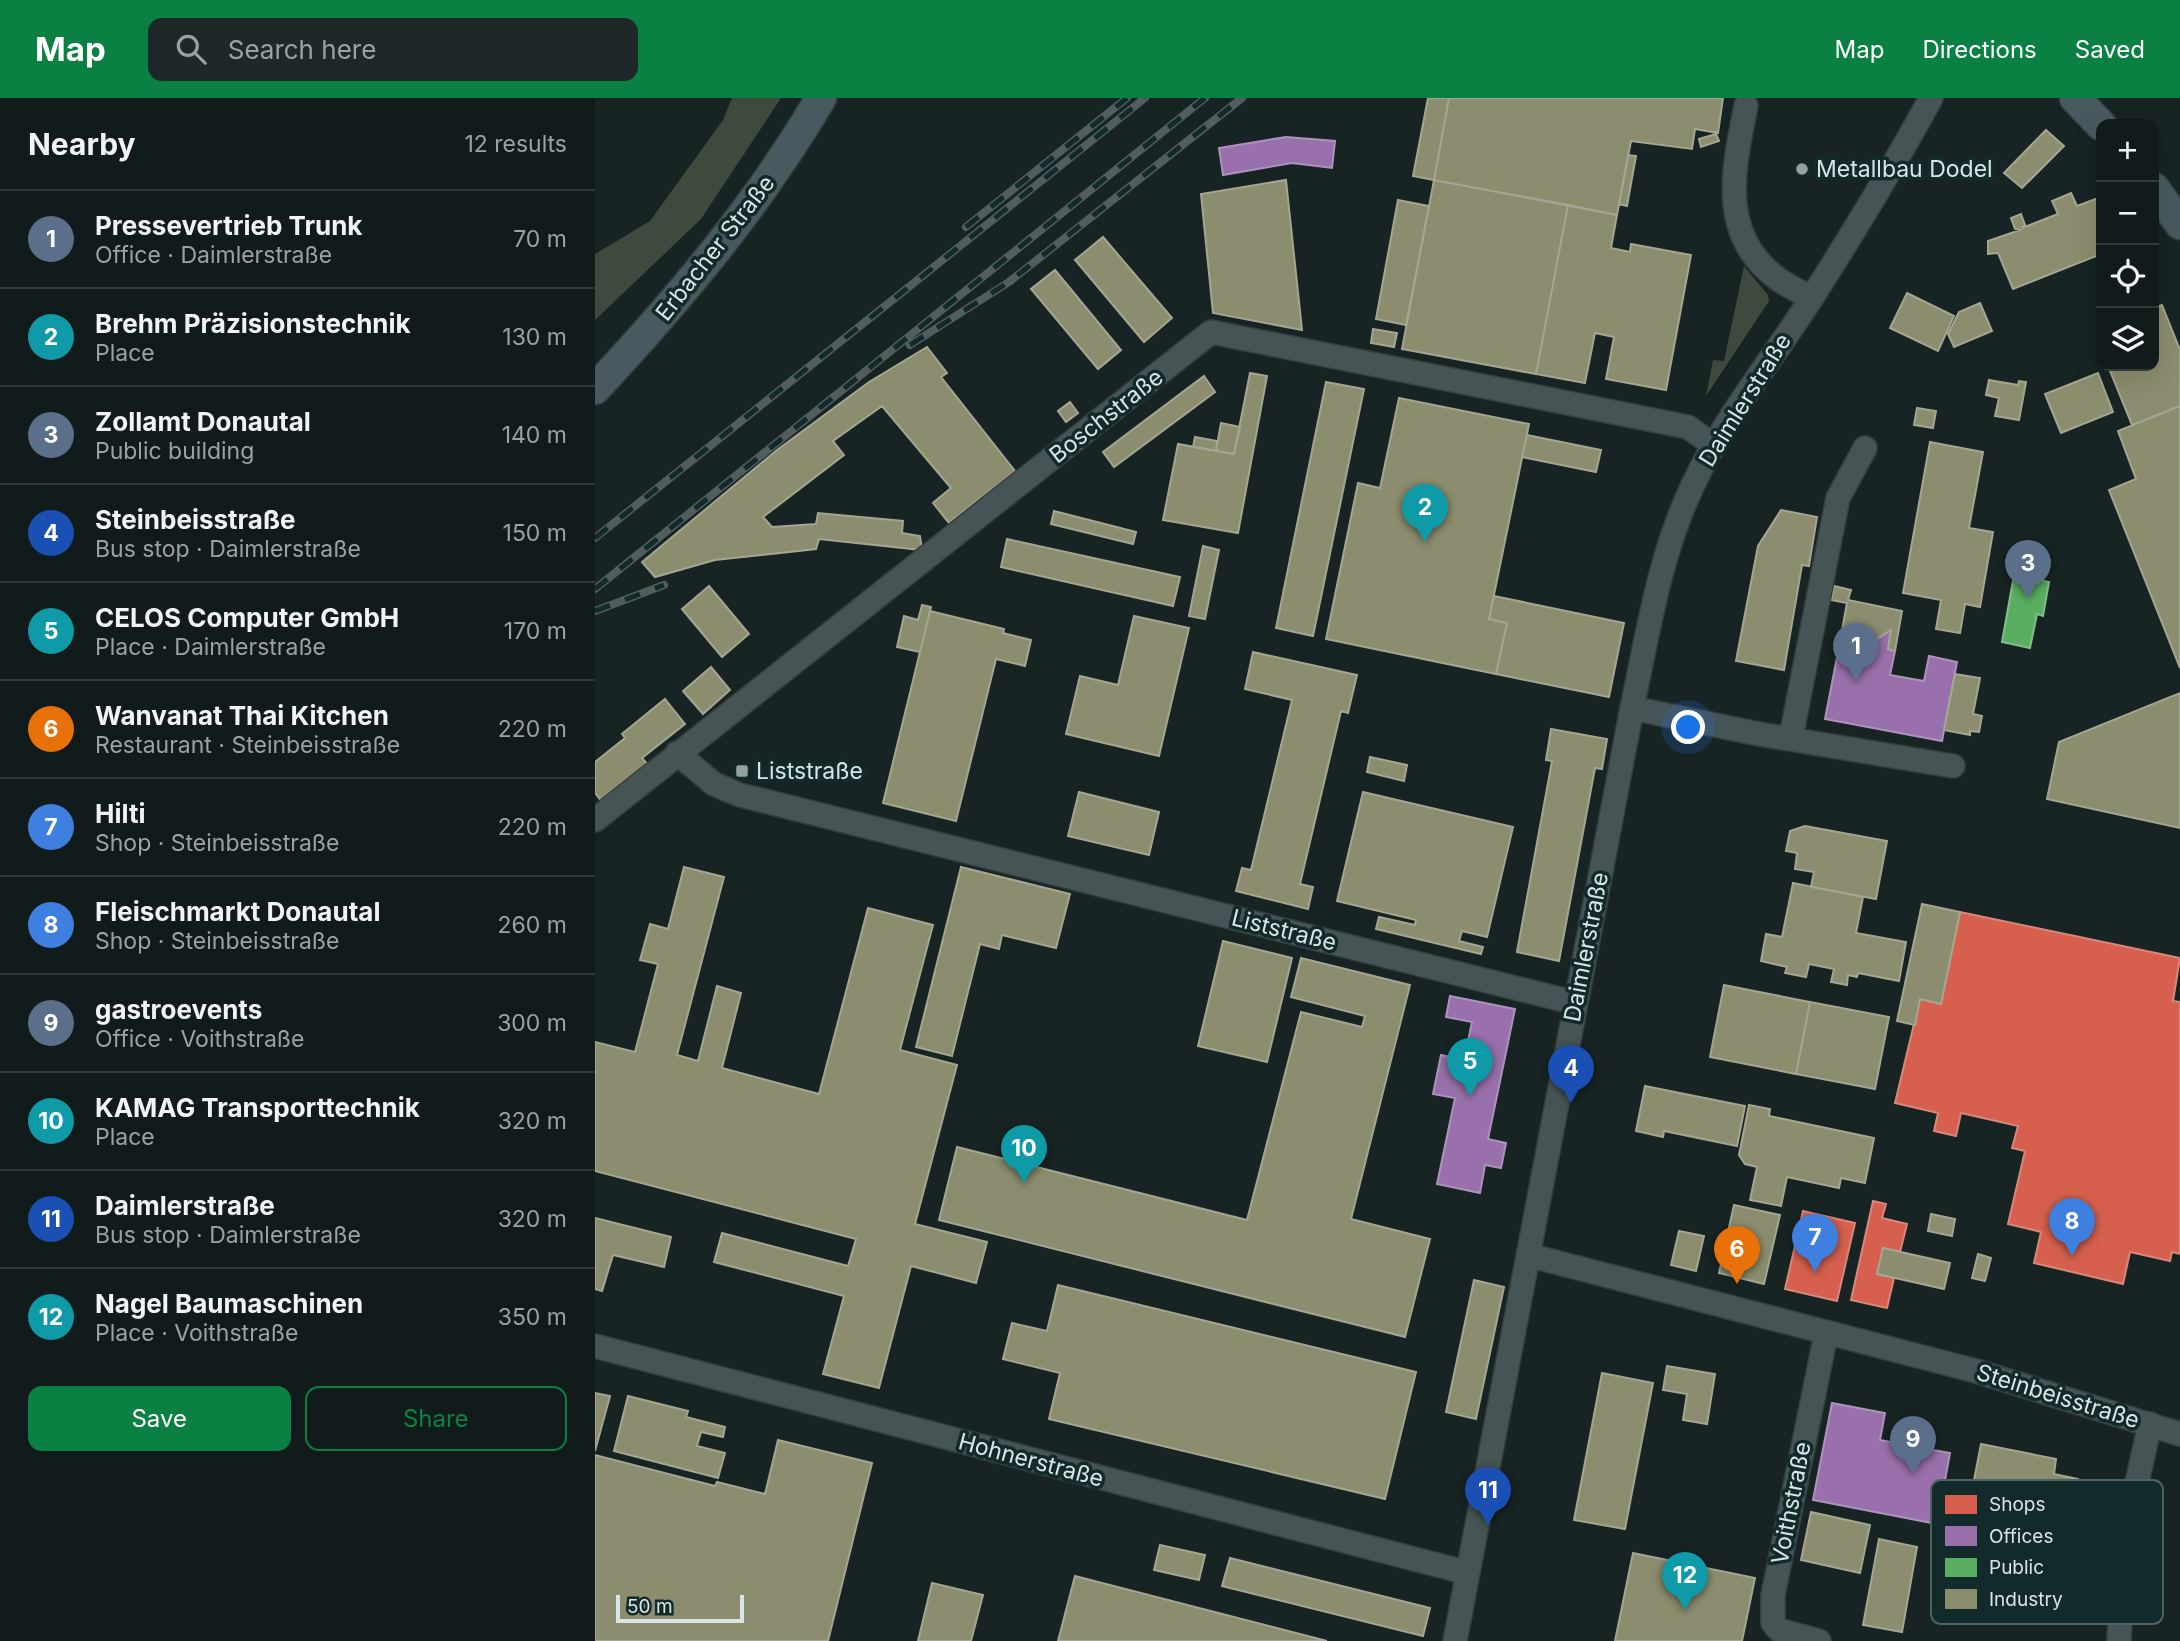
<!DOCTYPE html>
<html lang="en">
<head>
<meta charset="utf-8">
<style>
	:root { --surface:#121b1b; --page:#1f2828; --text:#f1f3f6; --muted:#9ca1a3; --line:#31393a; --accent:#0b8043 }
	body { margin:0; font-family:Inter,sans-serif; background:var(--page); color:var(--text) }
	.controls { position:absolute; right:21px; top:21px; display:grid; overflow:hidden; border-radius:14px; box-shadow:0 7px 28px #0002 }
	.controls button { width:63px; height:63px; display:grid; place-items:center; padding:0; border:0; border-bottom:2px solid var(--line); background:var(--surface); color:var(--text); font:35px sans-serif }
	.scale { position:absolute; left:21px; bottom:18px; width:128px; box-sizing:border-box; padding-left:7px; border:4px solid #d8e5e5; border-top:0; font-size:19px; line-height:24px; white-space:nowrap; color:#d8e5e5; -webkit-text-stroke:5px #122a2a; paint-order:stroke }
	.you { position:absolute; left:1094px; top:630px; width:24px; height:24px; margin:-18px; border:5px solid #fff; border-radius:50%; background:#1a73e8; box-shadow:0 0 0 10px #1a73e833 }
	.badge { display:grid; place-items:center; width:46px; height:46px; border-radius:50%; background:var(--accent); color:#fff; font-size:23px; font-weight:700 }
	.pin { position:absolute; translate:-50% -58px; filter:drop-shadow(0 2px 4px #0008) }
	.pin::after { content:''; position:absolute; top:37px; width:24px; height:21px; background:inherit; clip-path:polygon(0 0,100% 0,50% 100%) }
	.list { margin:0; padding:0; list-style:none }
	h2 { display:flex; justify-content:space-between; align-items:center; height:91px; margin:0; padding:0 28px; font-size:30px }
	h2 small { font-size:23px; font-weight:400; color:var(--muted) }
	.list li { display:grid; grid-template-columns:46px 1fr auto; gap:21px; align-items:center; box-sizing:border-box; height:98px; padding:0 28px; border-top:2px solid var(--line) }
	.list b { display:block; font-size:26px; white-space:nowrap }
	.list p { margin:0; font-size:23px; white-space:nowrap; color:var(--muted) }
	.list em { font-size:23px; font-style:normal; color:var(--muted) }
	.actions { display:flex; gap:14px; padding:21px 28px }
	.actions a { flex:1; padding:16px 0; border:2px solid var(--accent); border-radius:14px; text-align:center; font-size:24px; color:var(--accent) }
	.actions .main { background:var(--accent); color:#fff }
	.icon { flex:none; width:38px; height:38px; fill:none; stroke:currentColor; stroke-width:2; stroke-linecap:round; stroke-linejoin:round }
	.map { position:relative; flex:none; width:1585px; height:1543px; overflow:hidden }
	header { display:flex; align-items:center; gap:42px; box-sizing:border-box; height:98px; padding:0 35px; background:var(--accent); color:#fff }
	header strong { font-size:33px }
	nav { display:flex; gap:38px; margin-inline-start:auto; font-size:24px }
	.search { width:490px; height:63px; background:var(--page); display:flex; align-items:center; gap:18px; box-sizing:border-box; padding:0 24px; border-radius:14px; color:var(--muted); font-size:26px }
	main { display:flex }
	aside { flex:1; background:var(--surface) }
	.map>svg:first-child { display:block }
	.green { fill:#3d4a3d }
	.shops { fill:#d6604d; stroke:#d7887b; stroke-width:2 }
	.offices { fill:#9970ab; stroke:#ac93bc; stroke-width:2 }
	.public { fill:#5aae61; stroke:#80be89; stroke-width:2 }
	.industry { fill:#8c8c6e; stroke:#a3a792; stroke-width:2 }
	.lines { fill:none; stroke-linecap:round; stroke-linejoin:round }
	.minor-casing { stroke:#343e3e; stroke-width:26 }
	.major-casing { stroke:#343e3e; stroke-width:33 }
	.minor { stroke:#475456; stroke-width:23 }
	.major { stroke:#485a60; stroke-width:30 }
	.rail-casing { stroke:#525d5f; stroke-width:8 }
	.rail { stroke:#122a2a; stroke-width:5; stroke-dasharray:16; stroke-linecap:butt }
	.poi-dot { fill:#95a1a1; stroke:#122a2a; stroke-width:2.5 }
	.labels { text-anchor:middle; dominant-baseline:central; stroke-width:7; stroke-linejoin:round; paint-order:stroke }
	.poi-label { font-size:23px; fill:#d8e5e5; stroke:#122a2a; text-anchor:start }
	.street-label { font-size:23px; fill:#d8e5e5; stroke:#122a2a }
	.key { fill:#122a2a; stroke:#4d6262; stroke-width:2 }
	.key-label { font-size:19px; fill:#d8e5e5 }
</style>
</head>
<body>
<header>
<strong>Map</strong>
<div class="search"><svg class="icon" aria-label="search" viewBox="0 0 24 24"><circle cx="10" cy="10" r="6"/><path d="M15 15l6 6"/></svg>Search here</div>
<nav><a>Map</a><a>Directions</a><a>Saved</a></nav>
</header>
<main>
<aside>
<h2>Nearby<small>12 results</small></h2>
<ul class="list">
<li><span class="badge" style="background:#5c6f8a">1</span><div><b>Pressevertrieb Trunk</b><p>Office · Daimlerstraße</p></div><em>70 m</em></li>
<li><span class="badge" style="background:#0f9aa8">2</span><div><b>Brehm Präzisionstechnik</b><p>Place</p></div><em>130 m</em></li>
<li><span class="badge" style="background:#5c6f8a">3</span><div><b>Zollamt Donautal</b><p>Public building</p></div><em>140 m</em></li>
<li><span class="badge" style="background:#1a4fb4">4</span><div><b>Steinbeisstraße</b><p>Bus stop · Daimlerstraße</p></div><em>150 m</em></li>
<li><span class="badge" style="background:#0f9aa8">5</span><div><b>CELOS Computer GmbH</b><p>Place · Daimlerstraße</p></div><em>170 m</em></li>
<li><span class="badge" style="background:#e8710a">6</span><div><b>Wanvanat Thai Kitchen</b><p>Restaurant · Steinbeisstraße</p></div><em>220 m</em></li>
<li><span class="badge" style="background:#3f7fe0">7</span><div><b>Hilti</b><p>Shop · Steinbeisstraße</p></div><em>220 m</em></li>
<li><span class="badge" style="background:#3f7fe0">8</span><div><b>Fleischmarkt Donautal</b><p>Shop · Steinbeisstraße</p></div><em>260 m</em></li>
<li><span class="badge" style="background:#5c6f8a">9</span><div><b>gastroevents</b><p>Office · Voithstraße</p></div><em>300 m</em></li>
<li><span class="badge" style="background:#0f9aa8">10</span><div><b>KAMAG Transporttechnik</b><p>Place</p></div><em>320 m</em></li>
<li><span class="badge" style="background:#1a4fb4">11</span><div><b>Daimlerstraße</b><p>Bus stop · Daimlerstraße</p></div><em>320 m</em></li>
<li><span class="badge" style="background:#0f9aa8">12</span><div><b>Nagel Baumaschinen</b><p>Place · Voithstraße</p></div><em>350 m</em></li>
</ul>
<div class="actions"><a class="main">Save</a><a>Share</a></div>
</aside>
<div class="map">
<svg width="1585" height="1543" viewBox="0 0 1585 1543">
	<rect width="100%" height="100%" fill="#182424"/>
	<path class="green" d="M 137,0 L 186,0 L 106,121 L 0,222 L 0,156 L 55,123 L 128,22 Z
		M 1149,168 L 1173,197 L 1174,203 L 1111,298 L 1118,262 L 1129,263 Z"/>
	<path class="shops" d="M 1365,814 L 1585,860 L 1578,903 L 1585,904 L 1585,1156 L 1577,1154 L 1575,1163 L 1535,1154 L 1528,1186 L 1439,1165 L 1446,1134 L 1413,1126 L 1430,1053 L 1417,1050 L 1423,1028 L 1366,1015 L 1361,1038 L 1339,1033 L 1343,1015 L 1300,1005 L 1325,901 L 1346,906 Z
		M 1278,1103 L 1291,1106 L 1287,1120 L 1312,1126 L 1305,1154 L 1288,1150 L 1282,1176 L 1299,1180 L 1292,1210 L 1256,1202 Z
		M 1208,1113 L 1260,1125 L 1242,1203 L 1190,1191 Z"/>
	<path class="offices" d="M 691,39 L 740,43 L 737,70 L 697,65 L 628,77 L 624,50 Z
		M 1296,532 L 1293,551 L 1300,553 L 1295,577 L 1329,583 L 1334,558 L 1362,564 L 1347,643 L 1230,621 L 1243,554 L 1269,560 L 1272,547 Z
		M 855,898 L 920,911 L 893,1041 L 911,1045 L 906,1070 L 890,1067 L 885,1095 L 842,1086 L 860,1000 L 838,996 L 846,957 L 869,962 L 877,924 L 851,919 Z
		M 1237,1305 L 1290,1315 L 1285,1342 L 1355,1355 L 1342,1426 L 1218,1402 Z"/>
	<path class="public" d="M 1419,477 L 1454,484 L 1448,518 L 1442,516 L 1435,550 L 1407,544 Z"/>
	<path class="industry" d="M 833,0 L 854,0 L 839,82 L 818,78 Z
		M 854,0 L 1128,0 L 1123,35 L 1100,31 L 1097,51 L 1036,43 L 1022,117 L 839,82 Z
		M 1451,32 L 1469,48 L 1427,90 L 1409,75 Z
		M 1121,36 L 1124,43 L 1106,49 L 1104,41 Z
		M 1033,57 L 1041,58 L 1032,108 L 1024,106 Z
		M 691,82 L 707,232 L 618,215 L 606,96 Z
		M 839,82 L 973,107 L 941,276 L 807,251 Z
		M 1476,95 L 1482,108 L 1506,99 L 1506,156 L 1418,191 L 1403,155 L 1393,156 L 1393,143 L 1425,132 L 1420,131 L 1416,120 L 1426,116 L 1430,127 L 1427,130 L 1463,116 L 1457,103 Z
		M 803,102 L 834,108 L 811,227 L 781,221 Z
		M 973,107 L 1022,117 L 1016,150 L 1035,154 L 1036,146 L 1096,157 L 1071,292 L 1011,281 L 1019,239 L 1000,235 L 990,285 L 941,276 Z
		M 508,139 L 577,220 L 549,244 L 480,162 Z
		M 460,172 L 526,252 L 503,271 L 436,191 Z
		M 1312,195 L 1359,218 L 1343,253 L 1295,230 Z
		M 1385,205 L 1397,233 L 1359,249 L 1353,236 L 1364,214 Z
		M 1567,207 L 1585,252 L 1585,308 L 1537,327 L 1513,268 L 1559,268 L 1559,210 Z
		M 778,231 L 802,235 L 799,249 L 776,245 Z
		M 332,249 L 352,275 L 346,279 L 420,373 L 354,425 L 338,405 L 356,390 L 287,308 L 238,343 L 249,357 L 168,419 L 177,429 L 221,426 L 223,415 L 308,423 L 307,435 L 325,438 L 327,452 L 224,441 L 221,451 L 120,462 L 60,479 L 47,464 L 182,352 L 274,284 Z
		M 655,275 L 672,278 L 643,435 L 568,422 L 583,346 L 639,356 Z
		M 1503,275 L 1518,314 L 1466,335 L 1450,296 Z
		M 609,278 L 620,294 L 519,369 L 508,354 Z
		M 1394,282 L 1423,287 L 1424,283 L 1431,284 L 1424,322 L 1400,318 L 1404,300 L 1391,297 Z
		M 731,284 L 769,291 L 718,538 L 681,530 Z
		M 804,300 L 934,326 L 894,521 L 912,525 L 901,576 L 731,541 L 763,385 L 785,390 Z
		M 475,304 L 483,315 L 471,324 L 463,313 Z
		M 1585,308 L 1585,570 L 1514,392 L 1541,381 L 1523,333 Z
		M 1322,310 L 1341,313 L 1338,330 L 1319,327 Z
		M 626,325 L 645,329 L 639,356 L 621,353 Z
		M 932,337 L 1006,352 L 1001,374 L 927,359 Z
		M 600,339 L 622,343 L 621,353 L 598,349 Z
		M 1335,344 L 1388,354 L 1374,430 L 1398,434 L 1385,509 L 1370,506 L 1365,535 L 1341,531 L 1346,502 L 1308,495 Z
		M 1186,412 L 1222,419 L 1214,468 L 1207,467 L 1189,572 L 1141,563 L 1163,448 Z
		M 459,413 L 541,434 L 538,446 L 456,426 Z
		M 412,441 L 585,479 L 578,508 L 406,469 Z
		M 608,448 L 624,452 L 610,521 L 594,518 Z
		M 1430,462 L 1445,465 L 1438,481 L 1427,479 Z
		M 114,488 L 154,536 L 127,559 L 87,511 Z
		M 1239,488 L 1256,492 L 1253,502 L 1307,513 L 1300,553 L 1293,551 L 1296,532 L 1272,547 L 1269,560 L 1243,554 L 1252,505 L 1236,502 Z
		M 899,498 L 1029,525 L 1014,599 L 901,576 L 912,525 L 894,521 Z
		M 327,507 L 336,509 L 325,554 L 302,549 L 309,518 L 323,522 Z
		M 335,513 L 409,531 L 408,535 L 436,542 L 430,568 L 401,561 L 361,723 L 288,705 Z
		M 539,518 L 594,530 L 564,658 L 471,636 L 485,578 L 523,587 Z
		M 658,554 L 762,577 L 753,615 L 746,613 L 705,786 L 718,789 L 713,811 L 641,793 L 647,770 L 656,772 L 697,602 L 650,591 Z
		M 116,569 L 135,592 L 108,616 L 88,593 Z
		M 1360,576 L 1385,580 L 1378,616 L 1387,618 L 1384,634 L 1375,633 L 1375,637 L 1349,632 Z
		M 1585,595 L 1585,730 L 1452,701 L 1464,644 Z
		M 70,601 L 90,626 L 47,660 L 54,668 L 8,705 L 0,695 L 0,664 L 30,640 L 27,636 Z
		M 956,631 L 1012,641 L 1007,671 L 1000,670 L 964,863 L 922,854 L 957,663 L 951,662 Z
		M 775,659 L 812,667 L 809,683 L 772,674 Z
		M 484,694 L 564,714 L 554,757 L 473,738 Z
		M 768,694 L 918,729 L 892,839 L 867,833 L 864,843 L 888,849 L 886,856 L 781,831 L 784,819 L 820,827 L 821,822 L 742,803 Z
		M 1210,728 L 1292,743 L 1281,801 L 1216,789 L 1219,774 L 1200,771 L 1202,755 L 1191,753 L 1195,733 Z
		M 89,769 L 129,779 L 82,957 L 103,963 L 122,888 L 146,895 L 127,970 L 224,996 L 273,810 L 338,827 L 305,952 L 362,967 L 320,1126 L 392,1144 L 381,1185 L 316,1168 L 284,1290 L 228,1276 L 249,1198 L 119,1164 L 127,1135 L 253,1168 L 261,1141 L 0,1073 L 0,944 L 40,954 L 63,866 L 45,862 L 55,826 L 73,831 Z
		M 366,769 L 475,796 L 461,850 L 407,837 L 404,851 L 385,846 L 357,958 L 321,949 Z
		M 1198,785 L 1268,799 L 1261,835 L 1311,844 L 1304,883 L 1263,875 L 1262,879 L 1253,877 L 1252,887 L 1236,884 L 1239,871 L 1214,866 L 1211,879 L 1190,875 L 1192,869 L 1166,863 L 1171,836 L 1187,839 Z
		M 1327,806 L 1365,814 L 1346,906 L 1325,901 L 1320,927 L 1302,923 Z
		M 628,843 L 697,860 L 672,964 L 603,948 Z
		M 706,860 L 815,887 L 756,1121 L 835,1141 L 810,1239 L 344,1122 L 362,1049 L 652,1122 L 706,914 L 767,929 L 770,918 L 696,899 Z
		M 1129,887 L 1215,904 L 1201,976 L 1115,959 Z
		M 1215,904 L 1294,919 L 1280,991 L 1201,976 Z
		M 1050,988 L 1150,1008 L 1142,1048 L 1069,1033 L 1068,1039 L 1041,1033 Z
		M 1154,1007 L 1175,1011 L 1174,1018 L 1279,1040 L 1270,1085 L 1246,1080 L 1244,1090 L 1192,1079 L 1186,1108 L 1155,1102 L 1162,1069 L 1150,1066 L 1144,1057 Z
		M 1139,1107 L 1185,1117 L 1169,1186 L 1124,1175 Z
		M 1336,1116 L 1360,1121 L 1357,1138 L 1333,1133 Z
		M 0,1120 L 76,1139 L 69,1169 L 18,1157 L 7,1193 L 0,1191 Z
		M 1084,1133 L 1109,1138 L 1101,1173 L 1076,1167 Z
		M 1288,1150 L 1355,1165 L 1349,1191 L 1282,1176 Z
		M 1383,1156 L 1396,1160 L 1390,1183 L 1377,1180 Z
		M 879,1182 L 909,1189 L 881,1321 L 851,1314 Z
		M 463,1187 L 821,1274 L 790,1401 L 454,1321 L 465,1275 L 408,1261 L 417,1225 L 452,1233 Z
		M 1072,1268 L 1120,1276 L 1112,1326 L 1088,1322 L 1092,1296 L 1068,1292 Z
		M 1007,1275 L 1058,1285 L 1030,1431 L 979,1422 Z
		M 0,1295 L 15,1298 L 0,1353 Z
		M 33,1298 L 93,1313 L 91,1319 L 130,1329 L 128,1339 L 106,1334 L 102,1348 L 130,1355 L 123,1380 L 19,1353 Z
		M 183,1342 L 277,1365 L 233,1543 L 0,1543 L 0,1357 L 120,1388 L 122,1384 L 170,1396 Z
		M 1386,1346 L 1461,1361 L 1459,1376 L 1483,1381 L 1458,1515 L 1357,1496 Z
		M 1216,1414 L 1275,1427 L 1265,1475 L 1206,1462 Z
		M 1284,1441 L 1322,1449 L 1307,1534 L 1268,1527 Z
		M 565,1447 L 610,1457 L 604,1482 L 559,1472 Z
		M 1038,1455 L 1160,1480 L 1147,1543 L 1020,1543 Z
		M 635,1460 L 835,1510 L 828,1538 L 627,1488 Z
		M 480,1478 L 732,1543 L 463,1543 Z
		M 337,1485 L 388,1497 L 376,1543 L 323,1543 Z"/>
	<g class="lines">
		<g class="minor-casing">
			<path id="minor" d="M 1151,8 C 1139,68 1123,134 1179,178 C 1190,187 1204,193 1216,200
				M 1037,610 L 1164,636 L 1358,668
				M 1196,639 L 1243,400 L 1270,350
				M 82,655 L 119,686 L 145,697 L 981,905
				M 0,722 L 616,234 L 1093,329 L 1118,347
				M 933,1157 L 1381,1273 L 1585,1336
				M 0,1248 L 873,1475
				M 860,1543 L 1037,610 C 1053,535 1064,459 1097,389 C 1128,322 1176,263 1216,201 C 1258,135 1299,68 1336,0
				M 1224,1543 L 1184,1532 L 1178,1525 L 1178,1497 L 1231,1236
				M 1524,1543 L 1529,1443 L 1555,1326"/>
		</g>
		<g class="major-casing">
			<path id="major" d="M 1480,0 L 1506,27
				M 1559,90 L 1585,126
				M 0,291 C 85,200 163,107 226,0"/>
		</g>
		<use href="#minor" class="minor"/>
		<use href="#major" class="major"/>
		<g class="rail-casing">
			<path id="rail" d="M 371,129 L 532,0
				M 315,247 L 414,184 L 647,0
				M 0,440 L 550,0
				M 0,491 L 610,0
				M 0,513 L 69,487"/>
		</g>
		<use href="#rail" class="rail"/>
	</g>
	<g class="poi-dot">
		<circle cx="1207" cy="71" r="7"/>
		<rect x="140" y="666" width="14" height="14" rx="3.5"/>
	</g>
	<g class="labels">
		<g class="poi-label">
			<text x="1221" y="71">Metallbau Dodel</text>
			<text x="161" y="673">Liststraße</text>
		</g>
		<g class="street-label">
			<text transform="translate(120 150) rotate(-52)">Erbacher Straße</text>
			<text transform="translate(1150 302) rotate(-58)">Daimlerstraße</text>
			<text transform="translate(511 318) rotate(-38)">Boschstraße</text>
			<text transform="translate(689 832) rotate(14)">Liststraße</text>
			<text transform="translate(991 849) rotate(-79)">Daimlerstraße</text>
			<text transform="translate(1463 1298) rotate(17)">Steinbeisstraße</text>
			<text transform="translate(436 1362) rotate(15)">Hohnerstraße</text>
			<text transform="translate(1196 1405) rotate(-79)">Voithstraße</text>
		</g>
	</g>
	<rect x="1336" y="1382" width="232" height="144" rx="10" class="key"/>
	<rect x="1350" y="1397" width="32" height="19" fill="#d6604d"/>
	<rect x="1350" y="1428" width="32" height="20" fill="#9970ab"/>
	<rect x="1350" y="1460" width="32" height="19" fill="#5aae61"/>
	<rect x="1350" y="1491" width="32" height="20" fill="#8c8c6e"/>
	<g class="key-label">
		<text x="1394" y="1413">Shops</text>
		<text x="1394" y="1445">Offices</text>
		<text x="1394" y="1476">Public</text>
		<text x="1394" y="1508">Industry</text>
	</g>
</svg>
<div class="controls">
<button>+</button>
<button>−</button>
<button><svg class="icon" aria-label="locate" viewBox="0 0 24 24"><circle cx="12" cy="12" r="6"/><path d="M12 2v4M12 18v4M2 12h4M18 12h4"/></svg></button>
<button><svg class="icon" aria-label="layers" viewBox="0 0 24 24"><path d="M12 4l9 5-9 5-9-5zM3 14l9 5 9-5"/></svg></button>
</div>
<div class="scale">50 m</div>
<div class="you"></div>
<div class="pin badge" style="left:1261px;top:583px;background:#5c6f8a">1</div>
<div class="pin badge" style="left:830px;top:444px;background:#0f9aa8">2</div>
<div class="pin badge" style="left:1433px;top:500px;background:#5c6f8a">3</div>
<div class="pin badge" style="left:976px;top:1005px;background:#1a4fb4">4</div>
<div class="pin badge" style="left:875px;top:998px;background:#0f9aa8">5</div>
<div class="pin badge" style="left:1142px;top:1186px;background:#e8710a">6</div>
<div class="pin badge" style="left:1220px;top:1174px;background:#3f7fe0">7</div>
<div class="pin badge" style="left:1477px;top:1158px;background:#3f7fe0">8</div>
<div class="pin badge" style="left:1318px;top:1376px;background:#5c6f8a">9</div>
<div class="pin badge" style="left:429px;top:1085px;background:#0f9aa8">10</div>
<div class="pin badge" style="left:893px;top:1427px;background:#1a4fb4">11</div>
<div class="pin badge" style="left:1090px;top:1512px;background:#0f9aa8">12</div>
</div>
</main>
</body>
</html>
